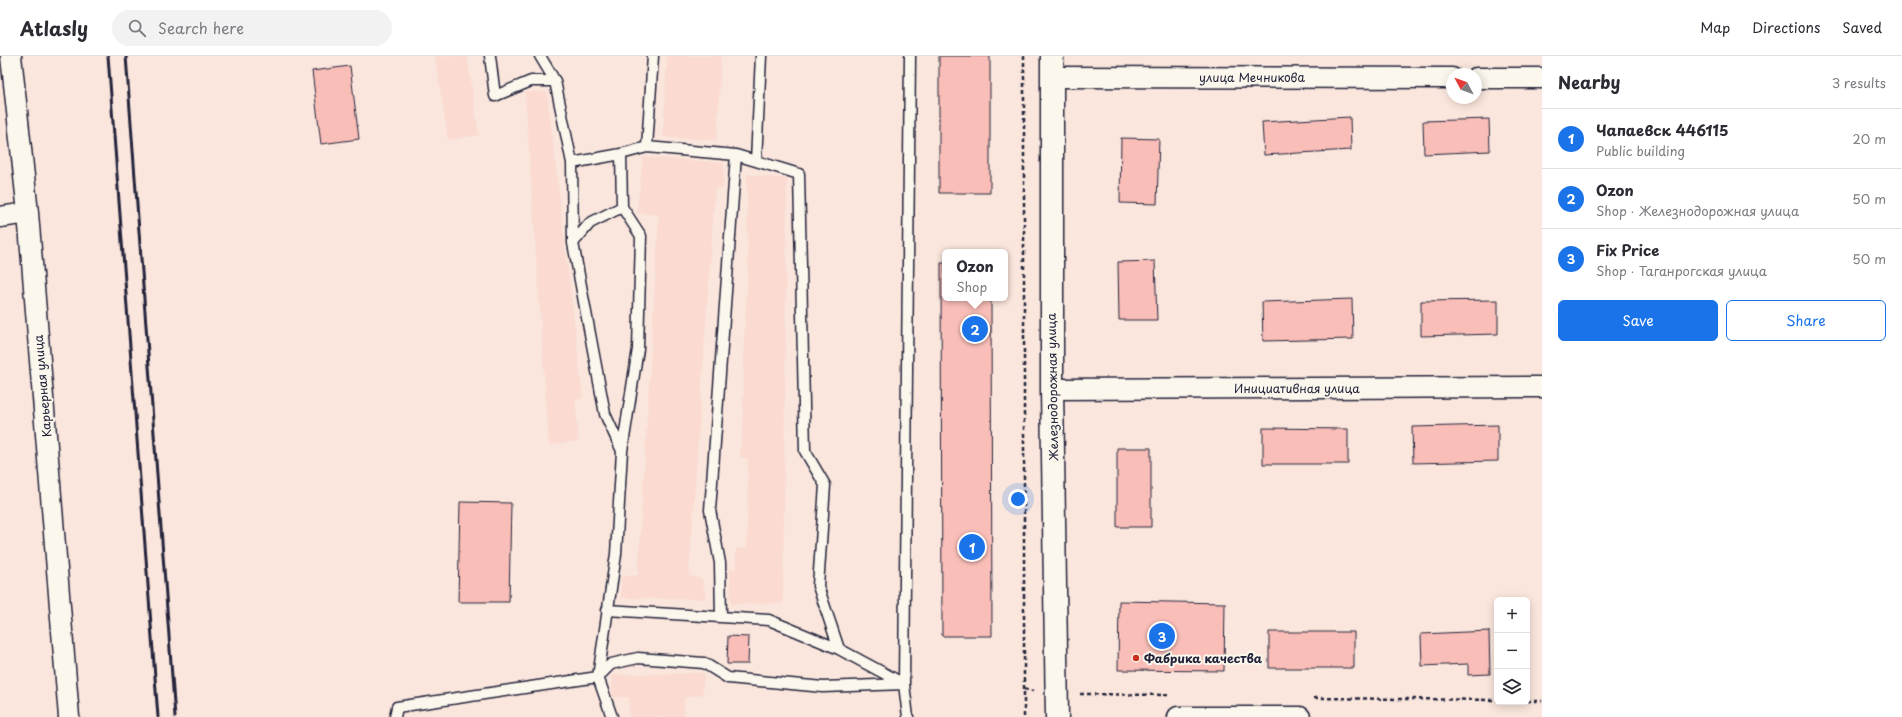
<!DOCTYPE html>
<html lang="en">
<head>
<meta charset="utf-8">
<style>
	:root { --surface:#fff; --page:#f2f2f3; --text:#2b2b33; --muted:#7c7c81; --line:#e1e1e2; --accent:#1a73e8 }
	body { margin:0; font-family:"Playpen Sans",sans-serif; background:var(--page); color:var(--text) }
	.controls { position:absolute; right:12px; bottom:12px; display:grid; overflow:hidden; border-radius:6px; box-shadow:0 2px 10px #0003 }
	.controls button { width:36px; height:36px; display:grid; place-items:center; padding:0; border:0; border-bottom:1px solid var(--line); background:var(--surface); color:var(--text); font:20px sans-serif }
	.compass { position:absolute; left:1446px; top:12px; width:36px; height:36px; border-radius:50%; background:var(--surface); box-shadow:0 2px 10px #0003; rotate:311deg }
	.you { position:absolute; left:1018px; top:443px; width:14px; height:14px; margin:-10px; border:3px solid #fff; border-radius:50%; background:#1a73e8; box-shadow:0 0 0 6px #1a73e833 }
	.badge { display:grid; place-items:center; width:26px; height:26px; border-radius:50%; background:var(--accent); color:#fff; font-size:13px; font-weight:700 }
	.pin { position:absolute; translate:-50% -50%; border:2px solid #fff; box-shadow:0 1px 4px #0006 }
	.popup { position:absolute; left:942px; top:193px; width:66px; height:52px; box-sizing:border-box; display:grid; place-content:center; border-radius:6px; background:var(--surface); filter:drop-shadow(0 1px 3px #0005); font-size:13px; white-space:nowrap; color:var(--muted) }
	.popup b { font-size:15px; color:var(--text) }
	.popup::after { content:''; position:absolute; left:50%; top:100%; margin-left:-8px; border:8px solid transparent; border-top-color:var(--surface) }
	.list { margin:0; padding:0; list-style:none }
	h2 { display:flex; justify-content:space-between; align-items:center; height:52px; margin:0; padding:0 16px; font-size:17px }
	h2 small { font-size:13px; font-weight:400; color:var(--muted) }
	.list li { display:grid; grid-template-columns:26px 1fr auto; gap:12px; align-items:center; box-sizing:border-box; height:60px; padding:0 16px; border-top:1px solid var(--line) }
	.list b { display:block; font-size:15px; white-space:nowrap }
	.list p { margin:0; font-size:13px; white-space:nowrap; color:var(--muted) }
	.list em { font-size:13px; font-style:normal; color:var(--muted) }
	.actions { display:flex; gap:8px; padding:12px 16px }
	.actions a { flex:1; padding:9px 0; border:1px solid var(--accent); border-radius:6px; text-align:center; font-size:14px; color:var(--accent) }
	.actions .main { background:var(--accent); color:#fff }
	.icon { flex:none; width:22px; height:22px; fill:none; stroke:currentColor; stroke-width:2; stroke-linecap:round; stroke-linejoin:round }
	.map { position:relative; flex:none; width:1542px; height:661px; overflow:hidden }
	header { display:flex; align-items:center; gap:24px; box-sizing:border-box; height:56px; padding:0 20px; background:var(--surface); border-bottom:1px solid var(--line) }
	header strong { font-size:19px }
	nav { display:flex; gap:22px; margin-inline-start:auto; font-size:14px }
	.search { width:280px; height:36px; background:var(--page); display:flex; align-items:center; gap:10px; box-sizing:border-box; padding:0 14px; border-radius:22px; color:var(--muted); font-size:15px }
	main { display:flex }
	aside { flex:1; background:var(--surface) }
	.map>svg:first-child { display:block }
	.built { fill:#fadad1 }
	.building { fill:#f9beb7; stroke:#22223b }
	.lines { fill:none; stroke-linecap:round; stroke-linejoin:round }
	.service-casing { stroke:#22223b; stroke-width:13 }
	.minor-casing { stroke:#22223b; stroke-width:23 }
	.secondary-casing { stroke:#22223b; stroke-width:25 }
	.path { stroke:#22223b; stroke-width:2.5; stroke-dasharray:4 3; stroke-linecap:butt }
	.service { stroke:#fbf7ec; stroke-width:10 }
	.minor { stroke:#fbf7ec; stroke-width:20 }
	.secondary { stroke:#fbf7ec; stroke-width:22 }
	.rail { stroke:#22223b; stroke-width:3 }
	.poi-dot { fill:#c8321e; stroke:#fbf7ec; stroke-width:1.5 }
	.labels { text-anchor:middle; dominant-baseline:central; stroke-width:4; stroke-linejoin:round; paint-order:stroke }
	.street-label { font-size:12px; fill:#22223b; stroke:#fbf7ec }
	.poi-label { font-size:12px; font-weight:bold; fill:#22223b; stroke:#fbf7ec; text-anchor:start }
</style>
</head>
<body>
<header>
<strong>Atlasly</strong>
<div class="search"><svg class="icon" aria-label="search" viewBox="0 0 24 24"><circle cx="10" cy="10" r="6"/><path d="M15 15l6 6"/></svg>Search here</div>
<nav><a>Map</a><a>Directions</a><a>Saved</a></nav>
</header>
<main>
<div class="map">
<svg width="1542" height="661" viewBox="0 0 1542 661">
	<rect width="100%" height="100%" fill="#fae6dc"/>
	<filter id="ink" filterUnits="userSpaceOnUse"><feTurbulence type="fractalNoise" baseFrequency=".025" numOctaves="2"/><feDisplacementMap in="SourceGraphic" scale="8" xChannelSelector="R" yChannelSelector="G"/><feConvolveMatrix kernelMatrix="1 2 1 2 8 2 1 2 1" color-interpolation-filters="sRGB"/></filter>
	<g filter="url(#ink)">
		<path class="built" d="M 435,0 L 467,0 L 479,79 L 448,84 Z
			M 667,0 L 721,0 L 717,84 L 663,81 Z
			M 525,36 L 547,36 L 583,342 L 575,344 L 579,385 L 549,389 Z
			M 643,101 L 724,107 L 723,132 L 715,133 L 689,520 L 702,523 L 706,543 L 621,542 L 621,521 L 638,519 L 659,159 L 637,157 Z
			M 747,118 L 787,123 L 783,547 L 731,548 L 730,513 L 736,513 L 736,493 L 747,492 L 748,403 L 740,401 L 740,394 L 743,371 L 744,282 L 748,218 Z
			M 704,617 L 702,638 L 684,642 L 684,661 L 629,661 L 629,641 L 611,641 L 613,619 Z"/>
		<path class="building" d="M 939,0 L 990,0 L 990,137 L 939,137 Z
			M 350,10 L 359,83 L 321,88 L 312,15 Z
			M 1350,61 L 1351,94 L 1264,99 L 1262,66 Z
			M 1489,63 L 1490,95 L 1424,98 L 1423,65 Z
			M 1121,82 L 1159,83 L 1157,148 L 1120,147 Z
			M 1155,205 L 1157,264 L 1119,264 L 1118,206 Z
			M 941,207 L 945,207 L 945,242 L 991,242 L 992,580 L 942,580 Z
			M 1352,243 L 1353,283 L 1263,285 L 1262,246 Z
			M 1498,244 L 1498,278 L 1421,280 L 1421,245 Z
			M 1498,369 L 1498,405 L 1413,407 L 1412,371 Z
			M 1263,372 L 1348,373 L 1348,408 L 1263,408 Z
			M 1117,392 L 1151,392 L 1151,471 L 1117,471 Z
			M 460,446 L 511,447 L 509,546 L 458,546 Z
			M 1119,545 L 1225,547 L 1224,615 L 1118,614 Z
			M 1489,575 L 1490,618 L 1468,619 L 1468,608 L 1422,610 L 1421,578 Z
			M 1269,576 L 1354,576 L 1354,612 L 1269,612 Z
			M 728,580 L 749,581 L 748,608 L 727,608 Z"/>
		<g class="lines">
			<g class="service-casing">
				<path id="service" d="M 490,0 L 495,40 L 531,25 L 555,25
					M 540,0 L 555,25 L 572,107 L 573,187 L 605,358 L 622,395 L 616,498 L 598,621 L 612,661
					M 647,91 L 653,0
					M 621,98 L 647,91 L 736,99 L 710,454 L 720,507 L 721,560
					M 736,99 L 799,118 L 805,395 L 825,429 L 818,530 L 839,593
					M 756,105 L 761,0
					M 572,107 L 621,98 L 622,151 L 641,180 L 638,293 L 622,395
					M 573,187 L 590,167 L 622,151
					M 607,554 L 769,564 L 839,593 L 904,628 L 908,661
					M 395,661 L 397,651 L 598,621 L 611,608 L 638,602 L 704,607 L 728,622 L 823,631 L 904,628 L 910,0"/>
			</g>
			<g class="minor-casing">
				<path id="minor" d="M 11,0 L 28,157 L 69,661
					M 1052,21 L 1452,22
					M 1476,22 L 1542,22
					M 0,161 L 28,157
					M 1052,333 L 1542,331
					M 1178,661 L 1300,661"/>
			</g>
			<g class="secondary-casing">
				<path id="secondary" d="M 1052,0 L 1052,333 L 1057,661"/>
			</g>
			<path class="path" d="M 1024,633 L 1033,635
				M 1080,638 L 1169,639
				M 1314,642 L 1497,644
				M 1527,645 L 1542,645
				M 1024,661 L 1024,0"/>
			<use href="#service" class="service"/>
			<use href="#minor" class="minor"/>
			<use href="#secondary" class="secondary"/>
			<path class="rail" d="M 108,0 L 158,661
				M 126,0 L 175,661"/>
		</g>
	</g>
	<circle class="poi-dot" cx="1136" cy="602" r="4"/>
	<g class="labels">
		<g class="street-label">
			<text x="1252" y="21">улица Мечникова</text>
			<text transform="translate(42 330) rotate(-95)">Карьерная улица</text>
			<text transform="translate(1052 331) rotate(-91)">Железнодорожная улица</text>
			<text x="1297" y="332">Инициативная улица</text>
		</g>
		<g class="poi-label">
			<text x="1144" y="602">Фабрика качества</text>
		</g>
	</g>
</svg>
<div class="controls">
<button>+</button>
<button>−</button>
<button><svg class="icon" aria-label="layers" viewBox="0 0 24 24"><path d="M12 4l9 5-9 5-9-5zM3 14l9 5 9-5"/></svg></button>
</div>
<svg class="compass" viewBox="-18 -18 36 36"><path d="M0-13l5 13h-10z" fill="#e53935"/><path d="M0 13l5-13h-10z" fill="#7c7c81"/></svg>
<div class="you"></div>
<div class="pin badge" style="left:972px;top:491px">1</div>
<div class="pin badge" style="left:975px;top:273px">2</div>
<div class="popup"><b>Ozon</b>Shop</div>
<div class="pin badge" style="left:1162px;top:580px">3</div>
</div>
<aside>
<h2>Nearby<small>3 results</small></h2>
<ul class="list">
<li><span class="badge">1</span><div><b>Чапаевск 446115</b><p>Public building</p></div><em>20 m</em></li>
<li><span class="badge">2</span><div><b>Ozon</b><p>Shop · Железнодорожная улица</p></div><em>50 m</em></li>
<li><span class="badge">3</span><div><b>Fix Price</b><p>Shop · Таганрогская улица</p></div><em>50 m</em></li>
</ul>
<div class="actions"><a class="main">Save</a><a>Share</a></div>
</aside>
</main>
</body>
</html>
